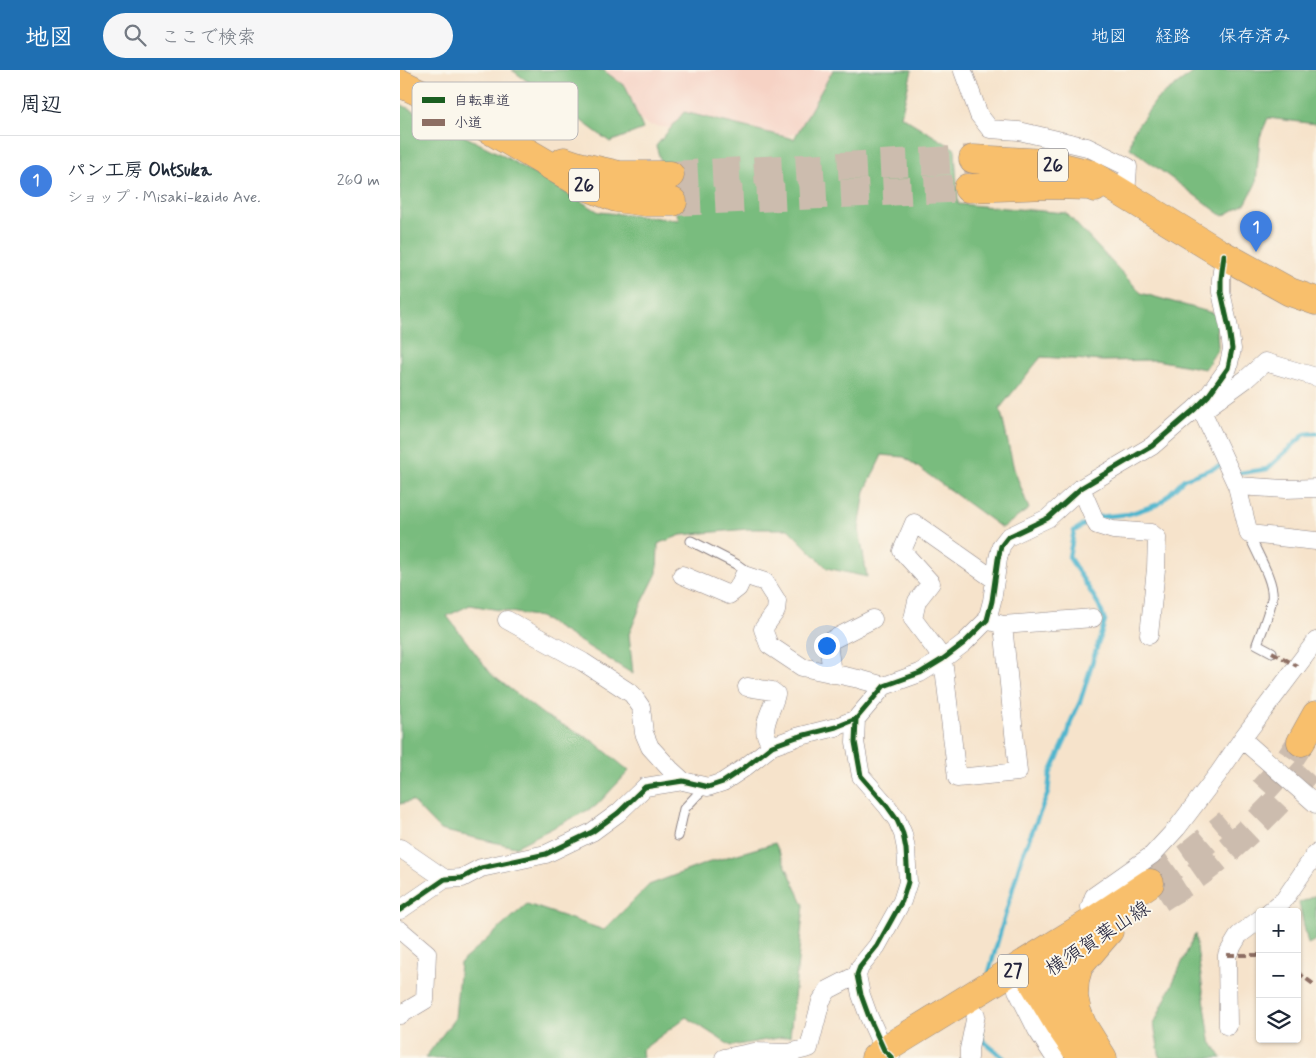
<!DOCTYPE html>
<html lang="ja">
<head>
<meta charset="utf-8">
<style>
	:root { --surface:#fff; --page:#f6f6f7; --text:#1f2937; --muted:#747a83; --line:#e0e1e3; --accent:#1f6fb2 }
	body { margin:0; font-family:Mynerve,"Klee One",sans-serif; background:var(--page); color:var(--text) }
	.controls { position:absolute; right:15px; bottom:15px; display:grid; overflow:hidden; border-radius:5px; box-shadow:0 1px 4px #0004 }
	.controls button { width:45px; height:45px; display:grid; place-items:center; padding:0; border:0; border-bottom:1px solid var(--line); background:var(--surface); color:var(--text); font:25px sans-serif }
	.you { position:absolute; left:426px; top:575px; width:18px; height:18px; margin:-12px; border:4px solid #fff; border-radius:50%; background:#1a73e8; box-shadow:0 0 0 8px #1a73e833 }
	.badge { display:grid; place-items:center; width:32px; height:32px; border-radius:50%; background:var(--accent); color:#fff; font-size:16px; font-weight:700 }
	.pin { position:absolute; translate:-50% -41px; filter:drop-shadow(0 1px 2px #0008) }
	.pin::after { content:''; position:absolute; top:26px; width:18px; height:15px; background:inherit; clip-path:polygon(0 0,100% 0,50% 100%) }
	.list { margin:0; padding:0; list-style:none }
	h2 { display:flex; justify-content:space-between; align-items:center; height:65px; margin:0; padding:0 20px; font-size:21px }
	h2 small { font-size:16px; font-weight:400; color:var(--muted) }
	.list li { display:grid; grid-template-columns:32px 1fr auto; gap:15px; align-items:center; box-sizing:border-box; height:90px; padding:0 20px; border-top:1px solid var(--line) }
	.list b { display:block; font-size:19px; white-space:nowrap }
	.list p { margin:0; font-size:16px; white-space:nowrap; color:var(--muted) }
	.list em { font-size:16px; font-style:normal; color:var(--muted) }
	.icon { flex:none; width:28px; height:28px; fill:none; stroke:currentColor; stroke-width:2; stroke-linecap:round; stroke-linejoin:round }
	.map { position:relative; flex:none; width:916px; height:988px; overflow:hidden }
	header { display:flex; align-items:center; gap:30px; box-sizing:border-box; height:70px; padding:0 25px; background:var(--accent); color:#fff }
	header strong { font-size:24px }
	nav { display:flex; gap:28px; margin-inline-start:auto; font-size:18px }
	.search { width:350px; height:45px; background:var(--page); display:flex; align-items:center; gap:12px; box-sizing:border-box; padding:0 18px; border-radius:28px; color:var(--muted); font-size:19px }
	main { display:flex }
	aside { flex:1; background:var(--surface) }
	.map>svg:first-child { display:block }
	.built { fill:#f6d2c4 }
	.forest { fill:#79bc7e; stroke:#4e6f5c }
	.lines { fill:none; stroke-linecap:round; stroke-linejoin:round }
	.stream { stroke:#4fb5cd; stroke-width:4.5 }
	.primary-tunnel { stroke:#ccbcae; stroke-width:28; stroke-dasharray:28 14; stroke-linecap:butt }
	.service-casing { stroke:#8c8283; stroke-width:11 }
	.minor-casing { stroke:#8c8283; stroke-width:19 }
	.primary-casing { stroke:#8c8283; stroke-width:29 }
	.motorway-casing { stroke:#8c8283; stroke-width:29 }
	.service { stroke:#fff; stroke-width:9 }
	.minor { stroke:#fff; stroke-width:18 }
	.primary { stroke:#f8bf6c; stroke-width:28 }
	.motorway { stroke:#f8bf6c; stroke-width:28 }
	.quiet { stroke:#8d6e63; stroke-width:4; stroke-dasharray:8 4; stroke-linecap:butt }
	.cycleway-casing { stroke:#fbf7ec; stroke-width:8 }
	.cycleway { stroke:#1b5e20; stroke-width:5 }
	.labels { text-anchor:middle; dominant-baseline:central; stroke-width:4; stroke-linejoin:round; paint-order:stroke }
	.shield { fill:#fbf7ec; stroke:#636270; stroke-width:1 }
	.shield-label { font-size:19px; font-weight:bold; fill:#22223b }
	.street-label { font-size:20px; fill:#22223b; stroke:#fbf7ec }
	.key { fill:#fbf7ec; stroke:#bab7b7; stroke-width:1 }
	.key-label { font-size:14px; fill:#22223b }
</style>
</head>
<body>
<header>
<strong>地図</strong>
<div class="search"><svg class="icon" aria-label="search" viewBox="0 0 24 24"><circle cx="10" cy="10" r="6"/><path d="M15 15l6 6"/></svg>ここで検索</div>
<nav><a>地図</a><a>経路</a><a>保存済み</a></nav>
</header>
<main>
<aside>
<h2>周辺<small></small></h2>
<ul class="list">
<li><span class="badge" style="background:#3f7fe0">1</span><div><b>パン工房 Ohtsuka</b><p>ショップ · Misaki-kaido Ave.</p></div><em>260 m</em></li>
</ul>
</aside>
<div class="map">
<svg width="916" height="988" viewBox="0 0 916 988">
	<rect width="100%" height="100%" fill="#fbf7ec"/>
	<filter id="ink" filterUnits="userSpaceOnUse"><feTurbulence type="fractalNoise" baseFrequency=".02" numOctaves="2"/><feDisplacementMap in="SourceGraphic" scale="10" xChannelSelector="R" yChannelSelector="G"/><feConvolveMatrix kernelMatrix="1 2 1 2 8 2 1 2 1" color-interpolation-filters="sRGB"/></filter>
	<filter id="wash" filterUnits="userSpaceOnUse"><feTurbulence type="fractalNoise" baseFrequency=".0096" numOctaves="4" result="noise"/><feDisplacementMap in="SourceGraphic" scale="20" xChannelSelector="R" yChannelSelector="G"/><feGaussianBlur stdDeviation="1.12" result="paint"/><feColorMatrix in="noise" values="0 0 0 0 0 0 0 0 0 0 0 0 0 0 0 0 0 1.4 0 .05"/><feComposite in="paint" operator="in"/></filter>
	<g filter="url(#wash)">
		<rect width="100%" height="100%" fill="#f6e3cb"/>
		<path class="built" d="M 180,0 L 459,0 L 405,61 L 367,71 L 248,55 Z"/>
		<path class="forest" d="M 112,0 L 203,0 L 226,17 L 243,59 L 210,72 Z
			M 433,0 L 512,0 L 501,46 L 555,79 L 558,134 L 666,143 L 741,223 L 816,244 L 818,278 L 805,299 L 756,290 L 703,291 L 641,287 L 600,338 L 614,399 L 629,439 L 602,458 L 504,387 L 482,385 L 465,421 L 459,459 L 467,507 L 427,498 L 388,459 L 348,459 L 281,465 L 258,474 L 257,503 L 242,533 L 229,564 L 233,604 L 140,547 L 70,535 L 47,546 L 92,605 L 144,645 L 193,671 L 229,701 L 196,736 L 115,777 L 40,760 L 12,731 L 0,734 L 0,34 L 102,85 L 199,142 L 279,150 L 256,76 L 284,42 L 394,69 Z
			M 797,0 L 916,0 L 916,54 L 868,48 L 860,67 L 856,113 L 846,133 L 823,146 L 730,78 L 733,62 L 757,29 Z
			M 375,773 L 404,835 L 390,966 L 331,976 L 286,947 L 242,980 L 243,988 L 25,988 L 55,948 L 60,893 L 127,834 L 204,860 L 249,815 L 307,793 Z
			M 916,825 L 916,870 L 908,874 L 899,833 Z
			M 795,864 L 810,970 L 822,988 L 760,988 L 754,954 Z"/>
		<g class="lines">
			<path class="stream" d="M 835,401 L 840,403 L 867,399 L 905,364 L 916,363
				M 698,447 L 729,444 L 759,434 L 784,409 L 822,395 L 823,396
				M 589,902 L 622,786 L 648,723 L 650,704 L 668,664 L 671,651 L 680,632 L 705,551 L 699,535 L 669,487 L 674,461 L 691,450
				M 580,960 L 583,971 L 604,988"/>
		</g>
	</g>
	<g filter="url(#ink)">
		<g class="lines">
			<path class="primary-tunnel" d="M 270,105 L 573,89
				M 273,132 L 568,118
				M 863,720 L 885,696 L 901,672
				M 751,812 L 788,786 L 828,753
				M 760,828 C 773,820 787,812 799,803 C 842,771 881,729 916,690"/>
			<g class="service-casing">
				<path id="service" d="M 849,464 C 855,481 875,511 872,529 C 869,543 862,561 857,574 L 872,582
					M 291,471 L 336,494 L 343,499 L 344,505
					M 278,766 L 284,739 L 298,724 L 307,717"/>
			</g>
			<g class="minor-casing">
				<path id="minor" d="M 563,1 L 579,45 L 590,59 L 619,61 L 687,77 L 728,97 L 726,124
					M 795,339 L 802,341 L 837,416 L 849,464 L 916,471
					M 805,339 L 846,309 L 865,292 L 916,307
					M 837,416 L 885,419 L 916,418
					M 681,418 L 697,455 L 713,460 L 751,463 L 757,468 L 756,499 L 749,565
					M 282,505 L 329,525 L 338,518 L 344,505 L 365,512 L 377,531 L 376,541 L 363,559 L 369,575 L 402,597 L 459,609 L 484,616
					M 595,510 L 514,453 L 502,481 L 531,513 L 517,531 L 513,549 L 543,589 L 557,708 L 618,702 L 603,555
					M 107,550 L 183,592 L 232,624 L 241,637 L 244,663 L 250,677 L 270,699 L 283,711
					M 593,552 L 603,555 L 693,548
					M 432,604 L 428,572 L 473,549
					M 347,617 L 372,621 L 376,624 C 374,636 362,653 366,665 C 367,669 370,672 372,676
					M 456,649 L 455,672 L 461,706 L 487,736 L 497,750 L 503,764 L 506,779 L 508,812 L 502,831 L 477,876 L 460,897 L 457,905 L 461,925 L 469,947 L 484,980 L 491,987
					M 842,669 L 916,734
					M 0,778 L 45,809
					M 0,840 L 45,809 L 62,808 L 81,798 L 146,784 L 192,762 L 218,743 L 245,717 L 283,711 L 308,717 L 323,712 L 344,698 L 372,676 L 397,667 L 436,657 L 456,649 L 484,616 L 520,603 L 543,589 L 564,573 L 587,550 L 592,531 L 598,489 L 601,476 L 608,467 L 648,448 L 681,418 L 752,376 L 795,339 L 808,326 L 828,298 L 832,279 L 829,258 L 821,222 L 821,209 L 824,185
					M 869,842 L 884,830 L 916,783
					M 696,849 L 690,837 L 694,826 L 752,785 L 777,758 L 818,704 L 842,669 L 916,571
					M 0,860 L 27,883 L 25,930 L 0,945
					M 617,920 L 637,960 L 655,988
					M 828,956 L 827,885 L 839,865 L 860,849
					M 324,988 L 354,982 L 389,983 L 409,978 L 421,931 L 428,920 L 457,905
					M 569,988 L 569,979 L 576,945"/>
			</g>
			<g class="primary-casing">
				<path id="primary" d="M 0,13 L 54,39 L 185,116 L 216,128 L 246,132 L 273,132
					M 573,89 L 647,93 L 691,104 L 818,182 L 890,222 L 916,231
					M 164,91 L 179,96 L 219,105 L 270,105
					M 568,118 L 648,115 L 689,116 L 695,118
					M 901,672 L 916,645
					M 475,988 L 484,980 L 696,849 L 750,813"/>
			</g>
			<g class="motorway-casing">
				<path id="motorway" d="M 682,988 L 659,955 L 623,895 C 634,893 640,893 649,901 L 682,954
					M 703,988 L 682,954 L 677,941 L 674,927 L 675,910 L 679,896 L 709,861"/>
			</g>
			<use href="#service" class="service"/>
			<use href="#minor" class="minor"/>
			<use href="#primary" class="primary"/>
			<use href="#motorway" class="motorway"/>
			<path class="quiet" d="M 872,582 L 897,596
				M 827,885 L 860,885
				M 897,902 L 916,916"/>
			<g class="cycleway-casing">
				<path id="cycleway" d="M 456,649 L 455,672 L 461,706 L 487,736 L 497,750 L 503,764 L 506,779 L 508,812 L 502,831 L 477,876 L 460,897 L 457,905 L 461,925 L 469,947 L 484,980 L 492,988
					M 0,840 L 45,809 L 62,808 L 81,798 L 146,784 L 192,762 L 218,743 L 245,717 L 283,711 L 308,717 L 323,712 L 344,698 L 372,676 L 397,667 L 436,657 L 456,649 L 484,616 L 520,603 L 543,589 L 564,573 L 587,550 L 592,531 L 598,489 L 601,476 L 608,467 L 648,448 L 681,418 L 752,376 L 795,339 L 808,326 L 828,298 L 832,279 L 829,258 L 821,222 L 821,209 L 824,185"/>
			</g>
			<use href="#cycleway" class="cycleway"/>
		</g>
	</g>
	<g class="labels">
		<g class="shield">
			<rect x="638" y="78.5" width="30" height="33" rx="4"/>
			<rect x="169" y="98.5" width="30" height="33" rx="4"/>
			<rect x="598" y="884.5" width="30" height="33" rx="4"/>
		</g>
		<g class="shield-label">
			<text x="653" y="95">26</text>
			<text x="184" y="115">26</text>
			<text x="613" y="901">27</text>
		</g>
		<g class="street-label">
			<text transform="translate(698 869) rotate(-33)">横須賀葉山線</text>
		</g>
	</g>
	<rect x="12" y="12" width="166" height="58" rx="8" class="key"/>
	<rect x="22" y="27" width="23" height="6" fill="#1b5e20"/>
	<rect x="22" y="49" width="23" height="7" fill="#8d6e63"/>
	<g class="key-label">
		<text x="54" y="35">自転車道</text>
		<text x="54" y="57">小道</text>
	</g>
</svg>
<div class="controls">
<button>+</button>
<button>−</button>
<button><svg class="icon" aria-label="layers" viewBox="0 0 24 24"><path d="M12 4l9 5-9 5-9-5zM3 14l9 5 9-5"/></svg></button>
</div>
<div class="you"></div>
<div class="pin badge" style="left:856px;top:182px;background:#3f7fe0">1</div>
</div>
</main>
</body>
</html>
